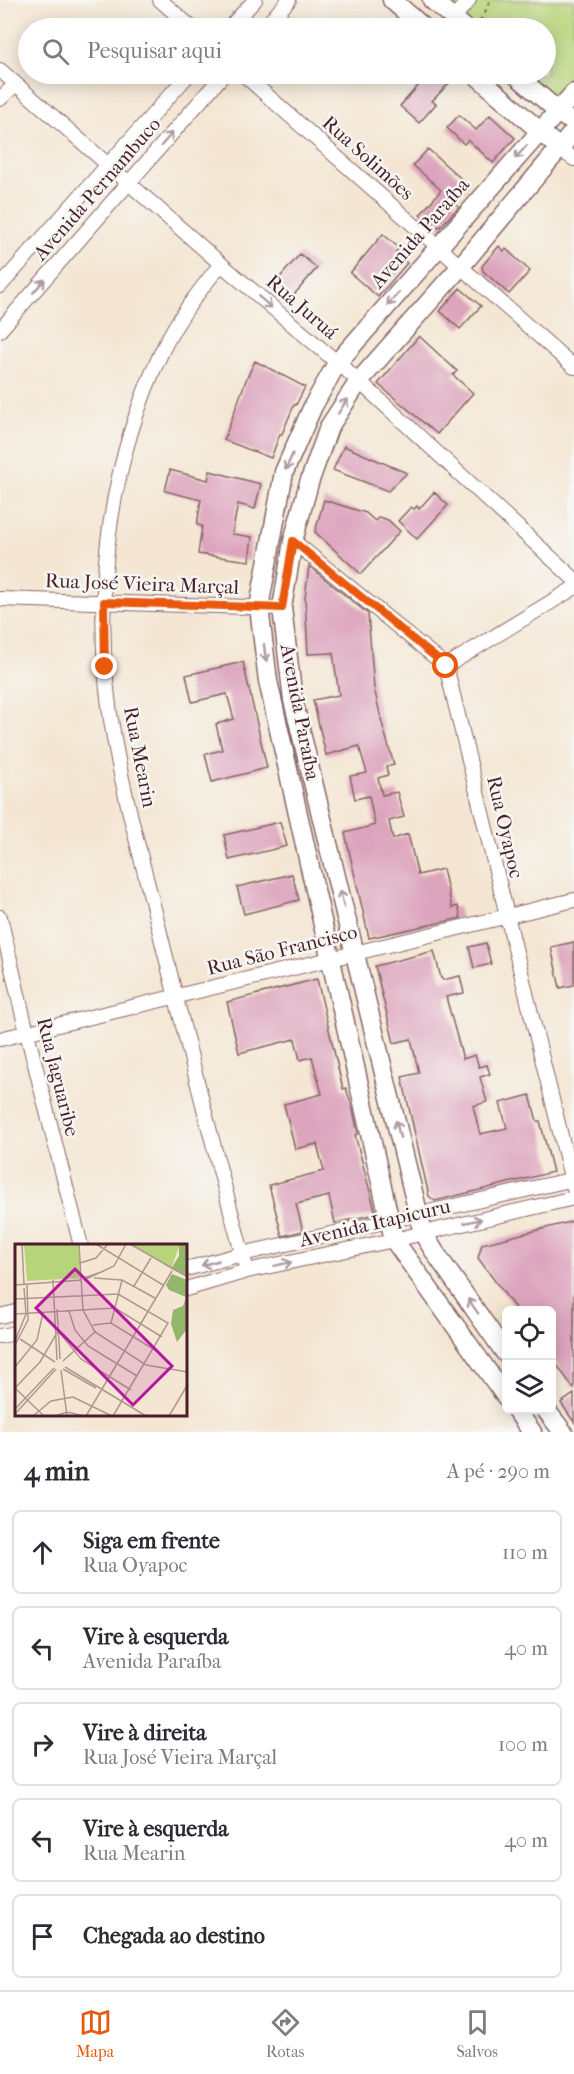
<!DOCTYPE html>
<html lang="pt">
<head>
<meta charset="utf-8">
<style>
	:root { --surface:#fff; --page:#f7f7f7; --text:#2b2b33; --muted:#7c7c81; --line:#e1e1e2; --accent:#ea580c }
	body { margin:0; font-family:"IM FELL French Canon",serif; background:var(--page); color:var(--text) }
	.controls { position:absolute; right:18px; bottom:18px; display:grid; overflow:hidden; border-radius:9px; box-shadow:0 3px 15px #0003 }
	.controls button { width:54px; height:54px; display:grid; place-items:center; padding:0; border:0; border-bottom:2px solid var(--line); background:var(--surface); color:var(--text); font:30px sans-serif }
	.stop { position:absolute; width:18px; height:18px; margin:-14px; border:4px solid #ea580c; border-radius:50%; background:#fff }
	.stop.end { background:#ea580c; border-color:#fff; box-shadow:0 2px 6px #0008 }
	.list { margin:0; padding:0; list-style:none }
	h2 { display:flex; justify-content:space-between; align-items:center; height:78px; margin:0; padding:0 24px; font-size:26px }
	h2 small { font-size:20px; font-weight:400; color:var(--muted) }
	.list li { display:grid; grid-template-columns:39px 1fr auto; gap:18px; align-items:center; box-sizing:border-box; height:84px; margin:0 12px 12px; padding:0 12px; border:2px solid var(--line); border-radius:9px }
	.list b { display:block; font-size:22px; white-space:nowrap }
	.list p { margin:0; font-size:20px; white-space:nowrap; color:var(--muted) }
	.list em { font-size:20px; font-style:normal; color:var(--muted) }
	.icon { flex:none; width:33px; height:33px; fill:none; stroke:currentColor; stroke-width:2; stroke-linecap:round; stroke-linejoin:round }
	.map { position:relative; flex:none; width:574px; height:1432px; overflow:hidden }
	.search { position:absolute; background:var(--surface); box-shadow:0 3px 15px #0003; left:18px; right:18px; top:18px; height:66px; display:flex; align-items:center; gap:15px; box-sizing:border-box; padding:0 21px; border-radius:33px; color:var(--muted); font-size:22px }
	.sheet { height:558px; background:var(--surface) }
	nav { display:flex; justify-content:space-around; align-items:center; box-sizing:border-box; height:84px; border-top:2px solid var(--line); background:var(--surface); font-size:16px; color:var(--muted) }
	nav a { display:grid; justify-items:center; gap:3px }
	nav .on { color:var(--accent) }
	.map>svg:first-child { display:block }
	.green { fill:#b8d47a; stroke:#817a52; stroke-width:1.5 }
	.building { fill:#dda5bd }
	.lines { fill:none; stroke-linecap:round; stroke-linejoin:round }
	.minor-casing { stroke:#866566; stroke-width:16 }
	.major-casing { stroke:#866566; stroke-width:21 }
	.path { stroke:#866566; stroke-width:2; stroke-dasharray:4.5 4.5; stroke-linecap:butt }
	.minor { stroke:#fff; stroke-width:14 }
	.major { stroke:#fff; stroke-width:18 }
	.oneway { stroke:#ae9aa0 }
	.route { stroke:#ea580c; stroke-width:8 }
	.labels { text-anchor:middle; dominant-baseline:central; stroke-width:5; stroke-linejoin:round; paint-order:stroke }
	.street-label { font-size:20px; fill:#4a1f2b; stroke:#f6f6f2 }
	.inset-road { fill:none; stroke:#b09690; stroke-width:1.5 }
	.view { fill:#b5179e; fill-opacity:0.15; stroke:#b5179e; stroke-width:3 }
	.inset-edge { fill:none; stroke:#4a1f2b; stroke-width:3 }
</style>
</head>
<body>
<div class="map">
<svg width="574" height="1432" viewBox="0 0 574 1432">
	<rect width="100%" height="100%" fill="#f6f6f2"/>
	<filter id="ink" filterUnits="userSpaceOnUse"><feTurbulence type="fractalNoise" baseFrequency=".0167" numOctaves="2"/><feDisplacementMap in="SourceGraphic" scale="12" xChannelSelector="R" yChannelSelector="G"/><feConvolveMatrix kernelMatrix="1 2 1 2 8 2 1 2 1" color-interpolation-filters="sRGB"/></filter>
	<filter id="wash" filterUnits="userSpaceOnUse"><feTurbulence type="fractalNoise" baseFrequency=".008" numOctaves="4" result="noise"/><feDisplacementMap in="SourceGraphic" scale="24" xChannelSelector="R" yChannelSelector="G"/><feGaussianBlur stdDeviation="1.35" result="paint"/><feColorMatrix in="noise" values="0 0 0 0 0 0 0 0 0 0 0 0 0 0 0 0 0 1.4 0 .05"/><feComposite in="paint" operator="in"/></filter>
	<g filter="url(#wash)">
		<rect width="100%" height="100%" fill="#f4e6d3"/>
		<path class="green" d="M 438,0 L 574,0 L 574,85 L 556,104 L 521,74 L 546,74 L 546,28 L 470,28 Z"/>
		<g id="blocks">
			<path class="building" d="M 429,74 L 458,74 L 432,101 L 436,104 L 419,123 L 400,106 Z
				M 459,115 L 476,130 L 490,115 L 515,138 L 493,163 L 468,140 L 464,144 L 447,128 Z
				M 428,149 L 468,185 L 453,202 L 459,207 L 440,227 L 433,227 L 420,215 L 441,190 L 413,165 Z
				M 383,234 L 399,248 L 395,253 L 407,263 L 378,297 L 350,273 Z
				M 499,246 L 504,251 L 506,249 L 530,271 L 509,294 L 483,271 L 482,266 Z
				M 300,254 L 317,268 L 292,297 L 275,283 Z
				M 460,288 L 481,306 L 460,329 L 440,311 Z
				M 419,336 L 457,371 L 453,375 L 473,393 L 437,434 L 378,384 Z
				M 255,361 L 305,387 L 296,405 L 294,405 L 282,434 L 280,434 L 271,458 L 224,440 L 246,380 Z
				M 344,446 L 407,473 L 388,491 L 333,470 Z
				M 170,470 L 208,480 L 210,471 L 261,484 L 255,509 L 238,504 L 232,534 L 252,537 L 249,561 L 198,554 L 202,526 L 197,525 L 201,500 L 165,491 Z
				M 434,492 L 448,505 L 417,539 L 398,521 L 411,507 L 414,509 L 417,506 L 419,509 Z
				M 324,500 L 366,513 L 375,521 L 379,517 L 388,520 L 400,531 L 361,574 L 315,532 Z
				M 309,566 L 368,614 L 374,688 L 382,723 L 394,765 L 386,767 L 388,775 L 378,778 L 382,795 L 397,792 L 404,817 L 389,821 L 393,839 L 408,834 L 418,875 L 443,869 L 452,908 L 458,906 L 461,918 L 369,938 L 345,833 L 375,825 L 369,796 L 355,799 L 350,776 L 367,773 L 359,746 L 326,755 L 313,700 L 339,695 L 333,653 L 308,654 L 305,598 Z
				M 243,662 L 267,768 L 212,782 L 205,754 L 222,750 L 216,724 L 234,719 L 227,694 L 192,702 L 186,675 Z
				M 280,822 L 287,846 L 229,860 L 224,835 Z
				M 292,874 L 299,900 L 244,914 L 237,887 Z
				M 574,942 L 574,985 L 560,988 L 551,947 Z
				M 486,943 L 491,964 L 474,968 L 469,947 Z
				M 434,951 L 441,978 L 443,980 L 460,976 L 464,993 L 446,997 L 463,1059 L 475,1055 L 479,1067 L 487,1065 L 490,1074 L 480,1077 L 487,1102 L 473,1106 L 480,1134 L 507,1128 L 500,1103 L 530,1095 L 537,1121 L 540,1121 L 553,1172 L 435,1201 L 429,1196 L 402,1077 L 419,1073 L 411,1039 L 394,1043 L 375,966 Z
				M 317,979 L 343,1089 L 346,1088 L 353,1110 L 358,1134 L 355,1135 L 376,1214 L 335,1223 L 329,1196 L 296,1204 L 303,1231 L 282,1236 L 269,1185 L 324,1171 L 317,1144 L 295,1149 L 284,1104 L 322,1094 L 312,1057 L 300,1060 L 295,1039 L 239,1053 L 227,1002 Z
				M 574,1221 L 574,1389 L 552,1358 L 552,1311 L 517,1311 L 478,1258 L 482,1244 Z
				M 574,1394 L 574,1422 L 561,1403 Z"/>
		</g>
	</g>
	<g filter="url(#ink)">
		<use href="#blocks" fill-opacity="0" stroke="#866566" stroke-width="1.5"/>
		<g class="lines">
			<g class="minor-casing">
				<path id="minor" d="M 160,0 L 192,28
					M 453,18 L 469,0
					M 229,28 L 255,0
					M 264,28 L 289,0
					M 0,70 L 221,264 L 359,381 L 574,579
					M 243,74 L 574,367
					M 0,99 L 16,84
					M 560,149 L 574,159
					M 221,264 C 199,291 177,319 162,351 C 105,472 90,613 115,744 C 126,806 144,867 159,929 C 187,1043 216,1158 247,1271
					M 0,286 L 189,74
					M 0,330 L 224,74
					M 293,541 L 446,666 L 574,1189
					M 0,599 L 282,608
					M 446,666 L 574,588
					M 0,917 L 27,1033 L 81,1246
					M 0,1039 L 574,900
					M 186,1269 L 242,1254 L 574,1179
					M 186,1289 L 247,1271 L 394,1240 L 574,1198
					M 0,1316 L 16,1312
					M 0,1336 L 16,1333"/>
			</g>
			<g class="major-casing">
				<path id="major" d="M 392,0 L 424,28
					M 432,0 L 465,28
					M 475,74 L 560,149
					M 515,74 L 566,118
					M 506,1354 L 436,1254 L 423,1233 L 293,700 L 282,608 L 293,541 L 309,483 L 329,427 L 359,381 L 461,266 L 574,131
					M 506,1397 L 394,1240 L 268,681 L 259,607 L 284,472 L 313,406 L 337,363 L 574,93
					M 516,1410 L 532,1432
					M 546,1410 L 563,1432"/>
			</g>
			<path class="path" d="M 479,21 L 484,15 L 490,0"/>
			<use href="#minor" class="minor"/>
			<use href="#major" class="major"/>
		</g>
		<defs><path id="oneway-shaft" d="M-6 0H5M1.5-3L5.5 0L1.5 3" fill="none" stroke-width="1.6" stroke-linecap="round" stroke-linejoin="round" transform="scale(1.5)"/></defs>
		<g class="oneway">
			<use href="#oneway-shaft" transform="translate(167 139) rotate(-49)"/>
			<use href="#oneway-shaft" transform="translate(521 152) rotate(131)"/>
			<use href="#oneway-shaft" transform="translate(39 286) rotate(-49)"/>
			<use href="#oneway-shaft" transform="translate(393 299) rotate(131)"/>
			<use href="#oneway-shaft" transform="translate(265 302) rotate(41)"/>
			<use href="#oneway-shaft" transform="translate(343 406) rotate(-57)"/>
			<use href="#oneway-shaft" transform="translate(289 462) rotate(114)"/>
			<use href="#oneway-shaft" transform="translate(265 653) rotate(83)"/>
			<use href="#oneway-shaft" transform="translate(342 899) rotate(-104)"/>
			<use href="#oneway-shaft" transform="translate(398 1129) rotate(-103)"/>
			<use href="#oneway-shaft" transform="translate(473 1221) rotate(-13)"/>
			<use href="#oneway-shaft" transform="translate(210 1263) rotate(164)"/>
			<use href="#oneway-shaft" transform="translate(283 1264) rotate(-12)"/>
			<use href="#oneway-shaft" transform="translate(473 1306) rotate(-125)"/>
		</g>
	</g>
	<g class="lines" filter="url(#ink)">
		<path class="route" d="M 105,667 L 104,602 L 282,608 L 293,541 L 446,666"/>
	</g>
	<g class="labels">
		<g class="street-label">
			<text transform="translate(368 158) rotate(42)">Rua Solimões</text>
			<text transform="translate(97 189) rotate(-49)">Avenida Pernambuco</text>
			<text transform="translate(420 233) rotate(-49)">Avenida Paraíba</text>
			<text transform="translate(302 307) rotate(41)">Rua Juruá</text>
			<text transform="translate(142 584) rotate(2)">Rua José Vieira Marçal</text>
			<text transform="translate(300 712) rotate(79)">Avenida Paraíba</text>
			<text transform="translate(140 757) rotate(79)">Rua Mearin</text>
			<text transform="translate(505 827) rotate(77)">Rua Oyapoc</text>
			<text transform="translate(282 950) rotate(-14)">Rua São Francisco</text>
			<text transform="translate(58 1077) rotate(76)">Rua Jaguaribe</text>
			<text transform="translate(375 1223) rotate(-13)">Avenida Itapicuru</text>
		</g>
	</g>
	<g transform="translate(15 1244)">
		<rect width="172" height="172" fill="#f4e6d3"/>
		<path d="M 9,0 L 64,0 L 66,34 L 12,37 ZM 165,0 L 156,25 L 117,1 Z" fill="#b8d47a"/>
		<path d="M 172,0 L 172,32 L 156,25 L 164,12 L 164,1 ZM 157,30 L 172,36 L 172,85 L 162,98 L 156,80 L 158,66 L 168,62 L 171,53 L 154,46 L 151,41 Z" fill="#92b66a"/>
		<path class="inset-road" d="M 7,0 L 9,40M 64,0 L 68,66 L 80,88 L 131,121 L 173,128M 81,0 L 148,41M 115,0 L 173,33M 65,19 L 81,14 L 93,0M 69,34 L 89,27M 79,34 L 107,36 L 140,54M 38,36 L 42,116M 69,36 L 99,22 L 111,0M 0,41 L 67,36M 119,42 L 136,14M 0,55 L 103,50 L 153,79 L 98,172M 42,65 L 45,115M 54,67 L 60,86 L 73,102 L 122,132M 0,70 L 100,64 L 147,93M 96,79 L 107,36M 78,81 L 96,79 L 140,106M 5,95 L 40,118M 0,97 L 11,70 L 9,44M 0,101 L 13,76 L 12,40M 48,117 L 81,87M 0,123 L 22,96 L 28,69M 50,123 L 131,172M 48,125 L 81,144M 46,126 L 52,172M 0,144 L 25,118 L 43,87 L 66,115 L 116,146M 0,144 L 29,172M 0,165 L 39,124M 0,170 L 41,125M 18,172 L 36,157 L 58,153 L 97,172M 40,172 L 52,168 L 69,172M 71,172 L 157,27M 154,172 L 173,140"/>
		<path class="view" d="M 60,25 L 157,122 L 118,161 L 21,64 Z"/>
		<rect width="172" height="172" class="inset-edge"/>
	</g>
</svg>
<div class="controls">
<button><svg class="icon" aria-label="locate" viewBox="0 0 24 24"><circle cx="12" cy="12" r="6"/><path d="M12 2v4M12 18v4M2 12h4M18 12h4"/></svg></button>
<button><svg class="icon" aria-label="layers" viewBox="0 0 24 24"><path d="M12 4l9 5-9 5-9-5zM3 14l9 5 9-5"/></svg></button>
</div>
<div class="stop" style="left:446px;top:666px"></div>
<div class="stop end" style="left:105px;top:667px"></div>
<div class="search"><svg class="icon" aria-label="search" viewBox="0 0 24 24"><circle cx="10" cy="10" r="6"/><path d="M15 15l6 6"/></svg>Pesquisar aqui</div>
</div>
<section class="sheet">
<h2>4 min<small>A pé · 290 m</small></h2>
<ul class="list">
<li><svg class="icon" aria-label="ahead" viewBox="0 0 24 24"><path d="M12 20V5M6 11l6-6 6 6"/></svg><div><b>Siga em frente</b><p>Rua Oyapoc</p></div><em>110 m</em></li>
<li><svg class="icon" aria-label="left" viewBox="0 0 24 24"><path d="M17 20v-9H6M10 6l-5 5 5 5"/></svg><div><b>Vire à esquerda</b><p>Avenida Paraíba</p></div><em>40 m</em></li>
<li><svg class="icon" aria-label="right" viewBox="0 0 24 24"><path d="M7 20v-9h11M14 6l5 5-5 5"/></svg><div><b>Vire à direita</b><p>Rua José Vieira Marçal</p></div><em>100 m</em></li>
<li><svg class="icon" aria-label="left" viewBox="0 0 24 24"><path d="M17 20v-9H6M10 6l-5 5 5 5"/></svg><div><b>Vire à esquerda</b><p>Rua Mearin</p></div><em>40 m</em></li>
<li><svg class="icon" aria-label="arrive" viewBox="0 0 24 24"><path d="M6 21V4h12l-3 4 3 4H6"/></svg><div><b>Chegada ao destino</b></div></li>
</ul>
</section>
<nav>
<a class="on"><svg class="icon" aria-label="map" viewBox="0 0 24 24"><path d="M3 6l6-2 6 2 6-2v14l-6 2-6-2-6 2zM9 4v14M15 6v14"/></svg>Mapa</a>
<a><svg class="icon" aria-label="directions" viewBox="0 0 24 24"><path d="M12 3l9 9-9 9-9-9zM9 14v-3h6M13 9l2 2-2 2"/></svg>Rotas</a>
<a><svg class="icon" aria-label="saved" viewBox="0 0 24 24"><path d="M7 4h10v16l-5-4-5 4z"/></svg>Salvos</a>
</nav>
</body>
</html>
